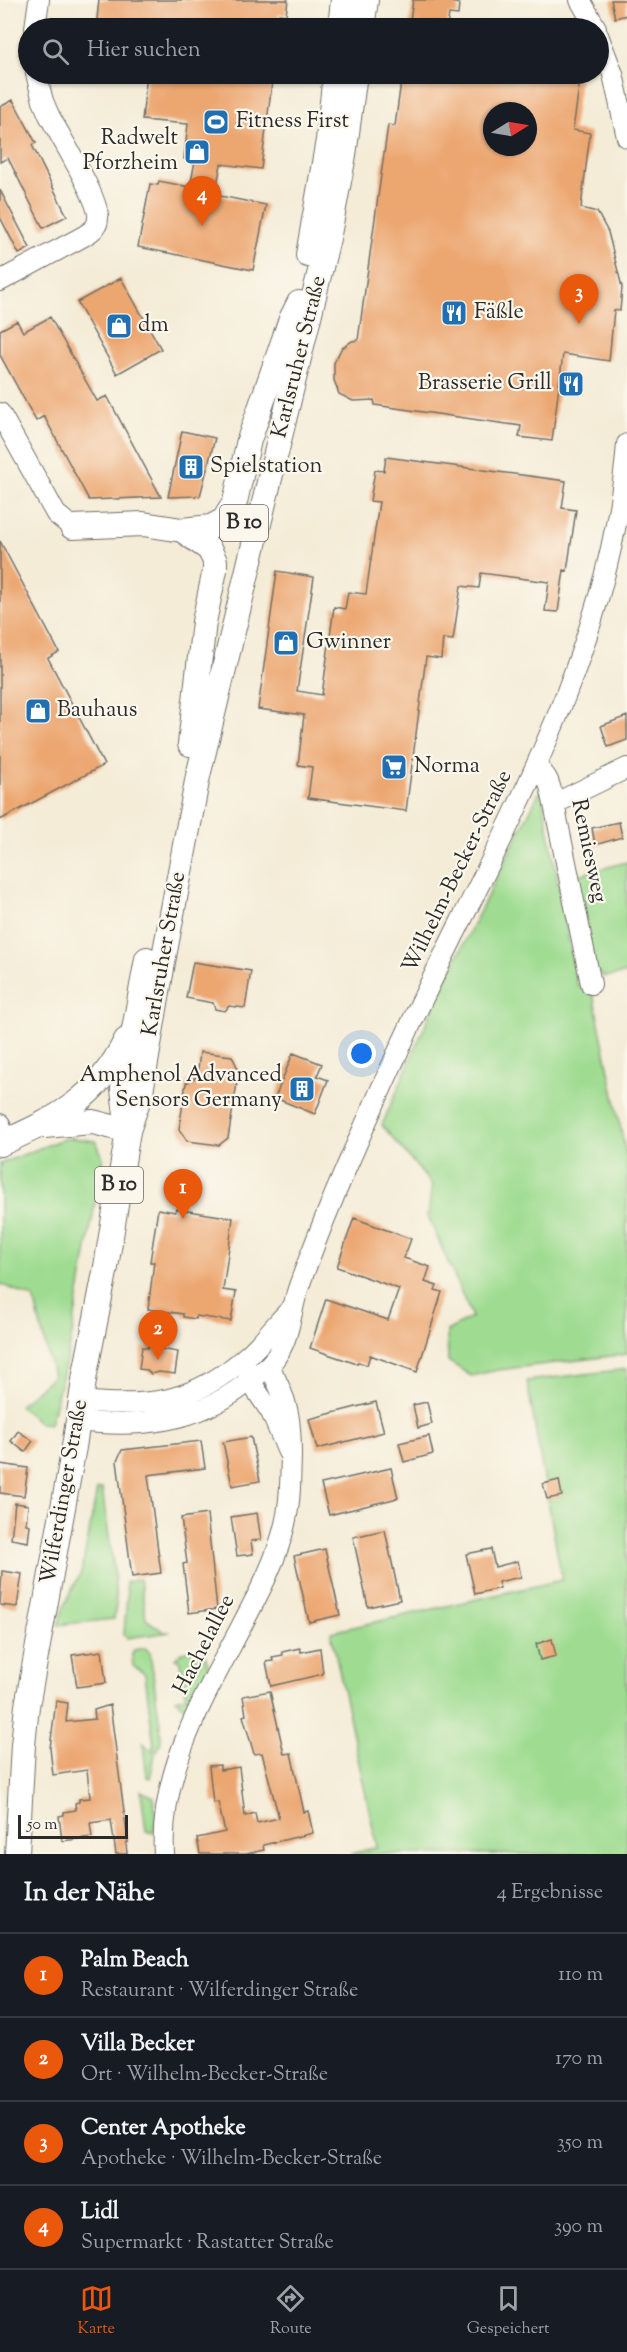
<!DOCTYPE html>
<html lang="de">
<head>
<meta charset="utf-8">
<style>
	:root { --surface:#171b24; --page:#20242c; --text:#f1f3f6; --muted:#9ea1a6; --line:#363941; --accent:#ea580c }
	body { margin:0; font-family:"Sorts Mill Goudy",serif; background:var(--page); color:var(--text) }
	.compass { position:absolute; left:483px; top:102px; width:54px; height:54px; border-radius:50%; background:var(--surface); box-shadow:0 2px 4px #0004; rotate:79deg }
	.scale { position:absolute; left:18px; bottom:15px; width:110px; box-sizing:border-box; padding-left:6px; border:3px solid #2b2b2b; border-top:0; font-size:16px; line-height:21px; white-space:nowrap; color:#2b2b2b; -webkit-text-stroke:4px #fbf7ec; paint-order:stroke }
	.you { position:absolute; left:362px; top:1054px; width:21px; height:21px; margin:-15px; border:4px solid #fff; border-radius:50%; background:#1a73e8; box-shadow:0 0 0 9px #1a73e833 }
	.badge { display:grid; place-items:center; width:39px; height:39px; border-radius:50%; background:var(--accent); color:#fff; font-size:20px; font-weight:700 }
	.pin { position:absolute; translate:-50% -50px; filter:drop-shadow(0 2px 3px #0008) }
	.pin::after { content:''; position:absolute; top:32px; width:21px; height:18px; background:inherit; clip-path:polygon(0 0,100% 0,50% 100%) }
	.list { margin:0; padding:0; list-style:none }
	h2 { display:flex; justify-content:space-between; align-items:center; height:78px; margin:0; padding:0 24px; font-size:26px }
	h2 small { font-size:20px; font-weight:400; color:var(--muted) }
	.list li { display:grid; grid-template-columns:39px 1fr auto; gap:18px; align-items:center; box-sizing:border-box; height:84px; padding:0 24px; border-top:2px solid var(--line) }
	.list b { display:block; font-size:22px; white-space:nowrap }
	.list p { margin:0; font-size:20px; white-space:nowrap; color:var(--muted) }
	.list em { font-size:20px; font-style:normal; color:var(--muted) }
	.icon { flex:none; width:33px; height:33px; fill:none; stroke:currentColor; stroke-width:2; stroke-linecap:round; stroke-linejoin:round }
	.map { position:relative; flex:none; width:627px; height:1854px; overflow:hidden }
	.search { position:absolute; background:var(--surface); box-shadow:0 2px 4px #0004; left:18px; right:18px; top:18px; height:66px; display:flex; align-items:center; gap:15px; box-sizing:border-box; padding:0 21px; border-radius:33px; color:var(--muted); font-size:22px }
	.sheet { height:414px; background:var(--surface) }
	nav { display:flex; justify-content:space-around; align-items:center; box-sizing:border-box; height:84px; border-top:2px solid var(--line); background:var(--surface); font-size:16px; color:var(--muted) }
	nav a { display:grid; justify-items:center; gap:3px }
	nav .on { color:var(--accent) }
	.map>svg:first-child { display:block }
	.green { fill:#9fdc91; stroke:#65845e; stroke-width:1.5 }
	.building { fill:#eca670; fill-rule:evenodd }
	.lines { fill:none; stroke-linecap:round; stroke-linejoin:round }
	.minor-casing { stroke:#716f67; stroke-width:22 }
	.major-casing { stroke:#716f67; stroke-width:26 }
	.minor { stroke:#fff; stroke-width:20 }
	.major { stroke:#fff; stroke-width:24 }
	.labels { text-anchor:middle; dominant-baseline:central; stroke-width:4.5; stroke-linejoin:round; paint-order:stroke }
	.shield { fill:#fbf7ec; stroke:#696865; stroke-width:1.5 }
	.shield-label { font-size:21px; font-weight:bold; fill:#2b2b2b }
	.poi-label { font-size:22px; fill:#2b2b2b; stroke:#fbf7ec; text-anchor:start }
	.street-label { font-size:22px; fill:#2b2b2b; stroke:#fbf7ec }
</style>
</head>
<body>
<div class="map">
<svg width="627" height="1854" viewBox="0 0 627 1854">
	<rect width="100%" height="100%" fill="#fbf7ec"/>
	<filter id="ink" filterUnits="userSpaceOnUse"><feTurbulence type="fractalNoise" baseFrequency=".0167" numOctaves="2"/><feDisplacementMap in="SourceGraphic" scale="12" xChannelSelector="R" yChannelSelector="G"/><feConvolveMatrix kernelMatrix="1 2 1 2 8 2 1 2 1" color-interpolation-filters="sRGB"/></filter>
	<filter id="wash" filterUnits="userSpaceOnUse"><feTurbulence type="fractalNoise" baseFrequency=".008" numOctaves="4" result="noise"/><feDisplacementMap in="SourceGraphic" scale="24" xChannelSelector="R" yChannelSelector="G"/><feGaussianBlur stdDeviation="1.35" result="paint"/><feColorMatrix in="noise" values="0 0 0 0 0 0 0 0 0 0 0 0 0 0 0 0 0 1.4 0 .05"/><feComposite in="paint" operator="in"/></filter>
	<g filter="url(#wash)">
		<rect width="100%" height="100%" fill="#f4ecd7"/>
		<path class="green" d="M 541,789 L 577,985 L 591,984 L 627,1159 L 627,1354 L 498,1370 L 471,1376 L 448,1361 L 447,1331 L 472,1317 L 428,1216 L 432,1185 L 382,1125 L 441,989 Z
			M 627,862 L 627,973 L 604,977 L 595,969 L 574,876 Z
			M 72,1138 L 96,1141 L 103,1158 L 69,1350 L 50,1424 L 40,1423 L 19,1406 L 53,1376 L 34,1298 L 0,1284 L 0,1164 L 60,1140 Z
			M 627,1369 L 627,1854 L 350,1854 L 377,1847 L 331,1632 L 562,1580 L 527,1381 Z
			M 102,1489 L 114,1571 L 116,1605 L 114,1619 L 58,1625 L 64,1606 L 82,1570 L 97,1490 Z
			M 140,1579 L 146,1619 L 164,1632 L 170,1632 L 127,1638 L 124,1635 L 127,1597 L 126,1582 Z
			M 145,1648 L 150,1652 L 161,1733 L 161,1742 L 157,1752 L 152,1748 L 154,1745 L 145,1674 L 133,1666 L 132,1654 L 134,1650 Z
			M 193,1650 L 205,1655 L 209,1667 L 191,1704 L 182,1706 L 176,1699 L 186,1697 L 181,1661 L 175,1659 L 182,1652 Z
			M 143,1743 L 155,1754 L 150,1778 L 147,1777 Z
			M 141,1791 L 154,1797 L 156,1817 L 153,1833 L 146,1831 Z"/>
		<g id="blocks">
			<path class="building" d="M 99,0 L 288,0 L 286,15 L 279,14 L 277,28 L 96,28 Z
				M 413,0 L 451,0 L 451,2 L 459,4 L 458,15 L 449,14 L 447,28 L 409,28 Z
				M 611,0 L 627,0 L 627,15 L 615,18 Z
				M 147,74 L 194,74 L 272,82 L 261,169 L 221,164 L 215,195 L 266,205 L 253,270 L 138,247 L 150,184 L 158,185 L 159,181 L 190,187 L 195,161 L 184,159 L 188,124 L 142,120 Z
				M 402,74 L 539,74 L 580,80 L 573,130 L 590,133 L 581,208 L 597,212 L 608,232 L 622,287 L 620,311 L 614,310 L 609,361 L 563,354 L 552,441 L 519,437 L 521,426 L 375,405 L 374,400 L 353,401 L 339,394 L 334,380 L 334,363 L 341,349 L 352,341 L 358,340 L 388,125 L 395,126 ZM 492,111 L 528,111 L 528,147 L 492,147 Z
				M 13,100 L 36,143 L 32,145 L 67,216 L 43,228 L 8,158 L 0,162 L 0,107 Z
				M 0,190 L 30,248 L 19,254 L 0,217 Z
				M 121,278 L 161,349 L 117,374 L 77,302 Z
				M 50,317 L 97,401 L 107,396 L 161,497 L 89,500 L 44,416 L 36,421 L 0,355 L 0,330 L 17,321 L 23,332 Z
				M 182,431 L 215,438 L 200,496 L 168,497 Z
				M 386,457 L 566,481 L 562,508 L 576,510 L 567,571 L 564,570 L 558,612 L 545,611 L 549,582 L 481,573 L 479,588 L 461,586 L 453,640 L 443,639 L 441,659 L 426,657 L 406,811 L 308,798 L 312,767 L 298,765 L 304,715 L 258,709 L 277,571 L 314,577 L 297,691 L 322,695 L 334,607 L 345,609 L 348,592 L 366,594 L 379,502 L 370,501 L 375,470 L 384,471 Z
				M 0,541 L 59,652 L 48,658 L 104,765 L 0,820 Z
				M 627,716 L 627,740 L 608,747 L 601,726 Z
				M 619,822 L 622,837 L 595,845 L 592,828 Z
				M 193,962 L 251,971 L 245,1008 L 229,1006 L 225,1011 L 215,1009 L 213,1003 L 186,998 Z
				M 200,1052 L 232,1056 L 239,1071 L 228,1138 L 219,1145 L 187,1141 L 179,1129 L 186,1083 L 197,1077 Z
				M 293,1053 L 322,1064 L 317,1076 L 328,1080 L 315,1114 L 275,1098 Z
				M 158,1209 L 175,1212 L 176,1209 L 233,1218 L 223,1290 L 236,1292 L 231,1321 L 196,1316 L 196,1319 L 183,1317 L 183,1314 L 148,1309 L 154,1262 L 150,1262 Z
				M 354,1218 L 411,1239 L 404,1258 L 430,1267 L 425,1282 L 437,1286 L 435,1290 L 442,1292 L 417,1372 L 370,1355 L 367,1365 L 358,1362 L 357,1364 L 310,1348 L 326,1299 L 388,1320 L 399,1289 L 337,1267 Z
				M 149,1343 L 161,1345 L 160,1349 L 178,1352 L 175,1374 L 159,1372 L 151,1374 L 147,1370 L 139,1369 L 142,1347 L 148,1348 Z
				M 376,1402 L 384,1432 L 317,1449 L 309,1419 Z
				M 427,1402 L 432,1424 L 418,1428 L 413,1405 Z
				M 18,1431 L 33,1441 L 25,1452 L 11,1441 Z
				M 429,1436 L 433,1454 L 404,1462 L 399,1443 Z
				M 251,1437 L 260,1481 L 232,1486 L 223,1442 Z
				M 201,1441 L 205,1468 L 148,1475 L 161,1573 L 132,1577 L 117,1461 L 122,1450 Z
				M 0,1464 L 28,1468 L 24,1496 L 0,1493 Z
				M 391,1468 L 398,1498 L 329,1515 L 321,1484 Z
				M 559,1480 L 562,1496 L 547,1499 L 543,1484 Z
				M 15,1503 L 28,1505 L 26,1524 L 30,1525 L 28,1542 L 11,1539 Z
				M 257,1513 L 261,1540 L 251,1541 L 253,1554 L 237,1556 L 231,1517 Z
				M 207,1514 L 217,1609 L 189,1613 L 183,1564 L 187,1563 L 181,1518 Z
				M 385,1530 L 400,1600 L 368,1607 L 353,1537 Z
				M 325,1549 L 340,1615 L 309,1622 L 294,1556 Z
				M 491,1549 L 495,1567 L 518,1561 L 521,1577 L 498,1582 L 500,1588 L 475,1594 L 466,1554 Z
				M 2,1571 L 22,1574 L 17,1607 L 0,1605 Z
				M 552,1639 L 556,1656 L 540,1660 L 536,1644 Z
				M 300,1648 L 301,1652 L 320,1648 L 323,1674 L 271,1686 L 266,1662 L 273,1661 L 272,1657 L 283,1655 L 282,1652 Z
				M 102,1651 L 106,1683 L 77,1687 L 72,1655 Z
				M 270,1691 L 284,1754 L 291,1753 L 304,1812 L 308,1811 L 313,1833 L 263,1845 L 264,1850 L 246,1854 L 200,1854 L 197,1838 L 225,1832 L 218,1802 L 213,1803 L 209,1766 L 220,1765 L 220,1770 L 239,1767 L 245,1816 L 255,1813 L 257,1823 L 279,1818 L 262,1753 L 254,1754 L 243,1716 L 246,1715 L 243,1696 Z
				M 56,1701 L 68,1703 L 66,1722 L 95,1719 L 94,1710 L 110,1705 L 128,1842 L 126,1843 L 127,1854 L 116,1854 L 111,1820 L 90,1823 L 92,1837 L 62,1841 L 59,1816 L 64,1815 L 64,1812 L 76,1810 L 75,1803 L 79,1802 L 79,1799 L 90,1798 L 87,1770 L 53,1775 L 50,1748 Z"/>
		</g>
	</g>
	<g filter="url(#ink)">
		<use href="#blocks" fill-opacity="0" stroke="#716f67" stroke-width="1.5"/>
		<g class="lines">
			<g class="minor-casing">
				<path id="minor" d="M 580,0 L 596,28
					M 35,28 L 39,0
					M 598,35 L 613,74 L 627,137
					M 0,281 L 84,236 C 92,231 98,227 98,218 C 100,200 59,135 49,115 L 43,101 L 36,74
					M 0,413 L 56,514 L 72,527
					M 536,768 C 550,775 551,791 554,804 L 591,984
					M 554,804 L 627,768
					M 0,1124 L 4,1142
					M 247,1369 L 250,1381 L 271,1412 L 288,1452
					M 81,1401 C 149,1408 195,1403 248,1355 C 264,1341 276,1323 292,1308
					M 78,1421 C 138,1428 195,1423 244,1385 C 254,1378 264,1371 272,1362 C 290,1341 290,1314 298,1289 C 313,1247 329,1207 347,1166 C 380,1090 414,1015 451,941 C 530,784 613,623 627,444
					M 164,1854 C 159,1771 205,1696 242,1625 C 259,1593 277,1559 285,1524 C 291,1501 290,1480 291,1457 C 291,1416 288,1401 269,1366"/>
			</g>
			<g class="major-casing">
				<path id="major" d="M 340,28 L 343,0
					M 362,28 L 366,0
					M 308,255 L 328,140 L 335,74
					M 72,527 L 143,524 L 182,530 L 211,527 L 224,520 L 235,502 L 249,440 L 291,319 L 299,303
					M 182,530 L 209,549 L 215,561 L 215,570 L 204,622 L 190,744
					M 127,1123 L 123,1089 L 147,959
					M 44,1126 L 93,1122 L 128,1131
					M 0,1144 C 58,1118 97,1099 126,1040
					M 17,1854 L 23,1745 L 27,1706 L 74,1447 L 85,1374 L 106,1267 L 128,1131 L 141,1092 L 163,962 L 198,776 L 329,234 L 344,155 L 355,74"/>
			</g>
			<use href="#minor" class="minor"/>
			<use href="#major" class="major"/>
		</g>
	</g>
	<defs>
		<g id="stadium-square" transform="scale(1.35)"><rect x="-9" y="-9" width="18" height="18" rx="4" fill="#1f6fb2" stroke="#fbf7ec"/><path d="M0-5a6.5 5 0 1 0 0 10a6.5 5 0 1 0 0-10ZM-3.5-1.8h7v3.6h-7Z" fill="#fff"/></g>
		<g id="shop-square" transform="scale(1.35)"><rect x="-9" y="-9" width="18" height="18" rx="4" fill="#1f6fb2" stroke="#fbf7ec"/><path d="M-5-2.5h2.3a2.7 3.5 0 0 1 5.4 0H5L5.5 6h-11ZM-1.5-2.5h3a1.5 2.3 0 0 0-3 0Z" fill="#fff"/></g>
		<g id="restaurant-square" transform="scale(1.35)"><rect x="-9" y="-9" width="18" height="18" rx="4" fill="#1f6fb2" stroke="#fbf7ec"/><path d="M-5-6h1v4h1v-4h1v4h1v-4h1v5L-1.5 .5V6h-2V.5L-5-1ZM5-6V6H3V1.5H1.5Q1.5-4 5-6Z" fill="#fff"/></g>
		<g id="building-square" transform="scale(1.35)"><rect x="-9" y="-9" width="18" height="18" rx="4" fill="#1f6fb2" stroke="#fbf7ec"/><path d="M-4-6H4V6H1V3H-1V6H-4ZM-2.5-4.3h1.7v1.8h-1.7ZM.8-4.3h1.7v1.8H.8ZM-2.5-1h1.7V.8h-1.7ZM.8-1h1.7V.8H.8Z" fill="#fff"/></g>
		<g id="supermarket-square" transform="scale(1.35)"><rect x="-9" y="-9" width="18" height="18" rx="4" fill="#1f6fb2" stroke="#fbf7ec"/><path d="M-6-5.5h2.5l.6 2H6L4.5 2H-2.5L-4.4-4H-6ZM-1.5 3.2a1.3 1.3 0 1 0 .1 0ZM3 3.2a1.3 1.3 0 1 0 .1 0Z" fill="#fff"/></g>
	</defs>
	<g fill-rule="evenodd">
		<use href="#stadium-square" x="216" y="122"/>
		<use href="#shop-square" x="197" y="152"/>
		<use href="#restaurant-square" x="454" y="313"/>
		<use href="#shop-square" x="119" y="326"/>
		<use href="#restaurant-square" x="571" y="384"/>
		<use href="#building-square" x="191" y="467"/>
		<use href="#shop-square" x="286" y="643"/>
		<use href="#shop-square" x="38" y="711"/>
		<use href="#supermarket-square" x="394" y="767"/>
		<use href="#building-square" x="302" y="1089"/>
	</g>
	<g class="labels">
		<g class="shield">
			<rect x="220" y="505" width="48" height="36" rx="4.5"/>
			<rect x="95" y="1167" width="48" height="36" rx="4.5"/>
		</g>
		<g class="shield-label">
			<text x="244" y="523">B 10</text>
			<text x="119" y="1185">B 10</text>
		</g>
		<g class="poi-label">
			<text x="236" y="122">Fitness First</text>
			<text x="178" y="139" text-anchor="end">Radwelt<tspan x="178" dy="25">Pforzheim</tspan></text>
			<text x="474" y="313">Fäßle</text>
			<text x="138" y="326">dm</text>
			<text x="552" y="384" text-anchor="end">Brasserie Grill</text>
			<text x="210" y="467">Spielstation</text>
			<text x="306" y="643">Gwinner</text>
			<text x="57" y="711">Bauhaus</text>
			<text x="414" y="767">Norma</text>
			<text x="282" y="1076" text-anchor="end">Amphenol Advanced<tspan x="282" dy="25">Sensors Germany</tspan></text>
		</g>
		<g class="street-label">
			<text transform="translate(300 357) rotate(-76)">Karlsruher Straße</text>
			<text transform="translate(588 851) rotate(78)">Remiesweg</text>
			<text transform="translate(458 872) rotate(-64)">Wilhelm-Becker-Straße</text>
			<text transform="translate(165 954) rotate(-80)">Karlsruher Straße</text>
			<text transform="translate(65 1492) rotate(-80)">Wilferdinger Straße</text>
			<text transform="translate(205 1645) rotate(-63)">Hachelallee</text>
		</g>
	</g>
</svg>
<svg class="compass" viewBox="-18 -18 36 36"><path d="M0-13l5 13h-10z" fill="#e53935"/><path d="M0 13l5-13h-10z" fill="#9ea1a6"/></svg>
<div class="scale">50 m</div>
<div class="you"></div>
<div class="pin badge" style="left:183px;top:1219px">1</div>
<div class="pin badge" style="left:158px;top:1360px">2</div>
<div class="pin badge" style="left:579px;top:324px">3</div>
<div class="pin badge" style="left:202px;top:226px">4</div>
<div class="search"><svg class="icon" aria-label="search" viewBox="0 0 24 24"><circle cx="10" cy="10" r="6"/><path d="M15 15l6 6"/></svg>Hier suchen</div>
</div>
<section class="sheet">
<h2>In der Nähe<small>4 Ergebnisse</small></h2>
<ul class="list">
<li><span class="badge">1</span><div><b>Palm Beach</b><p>Restaurant · Wilferdinger Straße</p></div><em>110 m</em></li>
<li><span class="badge">2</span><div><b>Villa Becker</b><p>Ort · Wilhelm-Becker-Straße</p></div><em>170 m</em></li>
<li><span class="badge">3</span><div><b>Center Apotheke</b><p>Apotheke · Wilhelm-Becker-Straße</p></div><em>350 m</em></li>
<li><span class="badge">4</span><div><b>Lidl</b><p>Supermarkt · Rastatter Straße</p></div><em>390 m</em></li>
</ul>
</section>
<nav>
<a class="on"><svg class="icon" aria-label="map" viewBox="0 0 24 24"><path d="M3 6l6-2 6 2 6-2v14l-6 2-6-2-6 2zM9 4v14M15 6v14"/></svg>Karte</a>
<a><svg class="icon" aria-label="directions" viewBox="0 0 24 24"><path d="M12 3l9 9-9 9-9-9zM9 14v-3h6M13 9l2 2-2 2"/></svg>Route</a>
<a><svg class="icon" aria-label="saved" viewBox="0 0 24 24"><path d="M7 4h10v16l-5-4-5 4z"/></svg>Gespeichert</a>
</nav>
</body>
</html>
